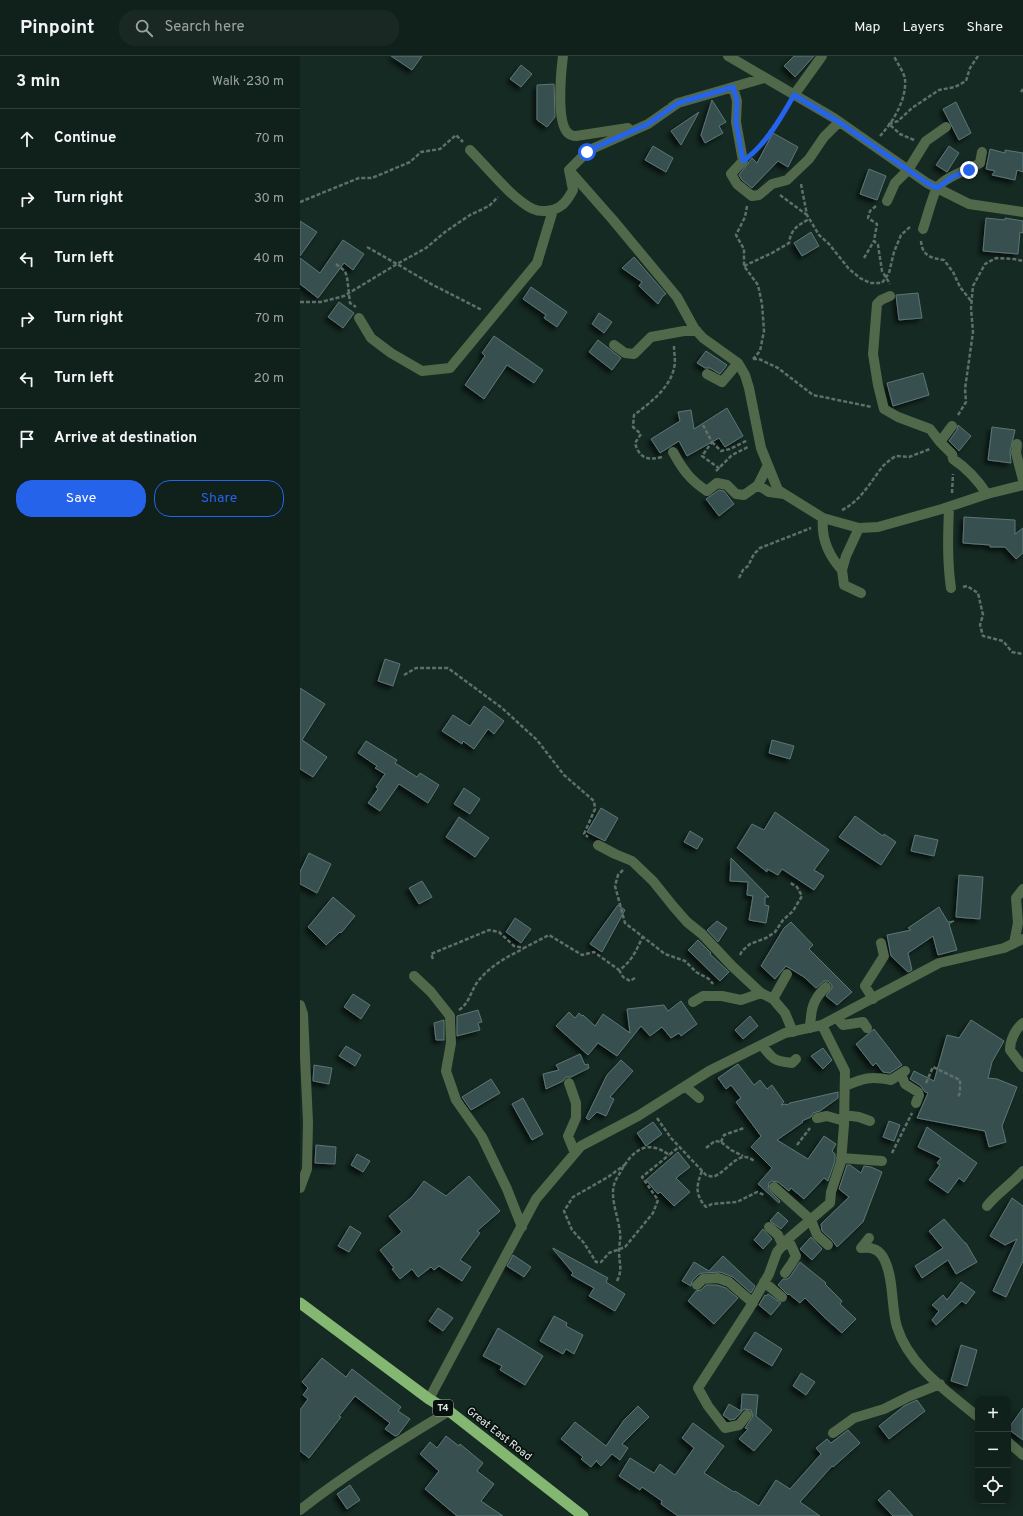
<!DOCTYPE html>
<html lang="en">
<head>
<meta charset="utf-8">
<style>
	:root { --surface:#10201a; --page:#192823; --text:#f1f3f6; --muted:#9ca3a2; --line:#303e39; --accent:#2563eb }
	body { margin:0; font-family:Overpass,sans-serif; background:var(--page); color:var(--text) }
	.controls { position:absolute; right:12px; bottom:12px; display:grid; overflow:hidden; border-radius:8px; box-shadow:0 2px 10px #0003 }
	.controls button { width:36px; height:36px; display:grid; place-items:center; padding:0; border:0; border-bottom:1px solid var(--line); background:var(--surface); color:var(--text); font:20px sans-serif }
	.stop { position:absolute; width:12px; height:12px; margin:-9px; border:3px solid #2563eb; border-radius:50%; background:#fff }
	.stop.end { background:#2563eb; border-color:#fff; box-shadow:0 1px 4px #0008 }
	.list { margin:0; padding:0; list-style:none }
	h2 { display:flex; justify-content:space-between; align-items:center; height:52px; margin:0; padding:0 16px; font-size:17px }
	h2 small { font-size:13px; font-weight:400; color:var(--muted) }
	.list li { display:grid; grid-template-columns:26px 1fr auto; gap:12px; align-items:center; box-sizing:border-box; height:60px; padding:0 16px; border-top:1px solid var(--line) }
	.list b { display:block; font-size:15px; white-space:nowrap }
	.list em { font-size:13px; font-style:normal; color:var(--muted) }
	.actions { display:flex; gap:8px; padding:12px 16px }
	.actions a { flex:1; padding:9px 0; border:1px solid var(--accent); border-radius:16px; text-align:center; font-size:14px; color:var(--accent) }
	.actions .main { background:var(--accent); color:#fff }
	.icon { flex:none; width:22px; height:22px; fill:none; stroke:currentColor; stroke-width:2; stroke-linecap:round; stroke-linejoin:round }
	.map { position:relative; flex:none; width:723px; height:1460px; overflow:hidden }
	header { display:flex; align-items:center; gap:24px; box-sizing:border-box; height:56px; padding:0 20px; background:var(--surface); border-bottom:1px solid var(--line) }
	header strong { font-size:19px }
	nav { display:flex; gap:22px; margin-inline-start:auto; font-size:14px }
	.search { width:280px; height:36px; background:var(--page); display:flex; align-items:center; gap:10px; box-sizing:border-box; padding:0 14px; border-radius:16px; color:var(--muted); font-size:15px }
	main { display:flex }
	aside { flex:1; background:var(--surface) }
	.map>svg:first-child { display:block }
	.building { fill:#375050; stroke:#5b7676; filter:url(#shadow) }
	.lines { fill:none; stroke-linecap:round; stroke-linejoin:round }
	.path { stroke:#5e7069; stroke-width:2.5; stroke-dasharray:4 2; stroke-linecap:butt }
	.minor { stroke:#51684a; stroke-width:10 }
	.trunk { stroke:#83b772; stroke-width:11 }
	.route { stroke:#2563eb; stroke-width:5 }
	.labels { text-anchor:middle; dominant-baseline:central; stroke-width:3.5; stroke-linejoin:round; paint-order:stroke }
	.shield { fill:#08100d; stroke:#9da9a4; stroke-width:1 }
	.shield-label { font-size:10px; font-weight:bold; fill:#ddeae4 }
	.street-label { font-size:11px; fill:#ddeae4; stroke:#08100d }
</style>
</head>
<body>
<header>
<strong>Pinpoint</strong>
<div class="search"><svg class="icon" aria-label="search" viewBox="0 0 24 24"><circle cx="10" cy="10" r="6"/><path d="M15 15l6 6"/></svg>Search here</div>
<nav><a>Map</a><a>Layers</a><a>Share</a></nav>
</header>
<main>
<aside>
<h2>3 min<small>Walk · 230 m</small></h2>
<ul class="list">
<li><svg class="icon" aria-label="ahead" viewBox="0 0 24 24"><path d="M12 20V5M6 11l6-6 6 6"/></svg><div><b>Continue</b></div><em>70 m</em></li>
<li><svg class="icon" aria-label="right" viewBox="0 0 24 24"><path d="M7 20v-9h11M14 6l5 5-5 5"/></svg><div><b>Turn right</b></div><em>30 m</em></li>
<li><svg class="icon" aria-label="left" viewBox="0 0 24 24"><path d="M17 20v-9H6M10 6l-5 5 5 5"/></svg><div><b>Turn left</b></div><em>40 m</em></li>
<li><svg class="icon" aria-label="right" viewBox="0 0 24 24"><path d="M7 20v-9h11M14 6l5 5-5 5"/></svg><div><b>Turn right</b></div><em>70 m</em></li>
<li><svg class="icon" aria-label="left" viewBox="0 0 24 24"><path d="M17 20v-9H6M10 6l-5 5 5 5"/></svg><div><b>Turn left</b></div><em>20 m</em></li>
<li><svg class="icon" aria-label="arrive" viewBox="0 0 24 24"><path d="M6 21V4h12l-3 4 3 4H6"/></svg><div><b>Arrive at destination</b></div></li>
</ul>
<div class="actions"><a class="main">Save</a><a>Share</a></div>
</aside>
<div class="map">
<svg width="723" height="1460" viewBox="0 0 723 1460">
	<defs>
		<filter id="shadow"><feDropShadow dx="-3.5" dy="3.5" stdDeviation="2" flood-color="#0009"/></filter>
	</defs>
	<rect width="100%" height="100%" fill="#152a22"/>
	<path class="building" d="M 91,0 L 122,0 L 112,14 Z
		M 494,0 L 514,0 L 495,21 L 484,10 Z
		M 221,9 L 232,18 L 221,31 L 210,23 Z
		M 254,28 L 255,61 L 247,71 L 237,64 L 237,29 Z
		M 412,44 L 426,66 L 419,70 L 423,77 L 405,87 L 401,79 Z
		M 656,46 L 671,77 L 659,84 L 643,53 Z
		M 399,56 L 381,89 L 371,75 Z
		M 473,77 L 498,91 L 488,111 L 478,105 L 452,132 L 442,124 L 439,119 L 452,102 L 457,107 Z
		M 353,90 L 373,102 L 366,116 L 345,104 Z
		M 649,90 L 659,97 L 647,116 L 636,109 Z
		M 690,93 L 705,97 L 705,94 L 723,97 L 723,116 L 717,114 L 715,124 L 692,119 L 695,115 L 686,113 Z
		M 569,113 L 586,120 L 577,144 L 560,138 Z
		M 686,162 L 705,164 L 705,162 L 723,165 L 723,177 L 720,176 L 718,198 L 683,195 Z
		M 0,165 L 17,176 L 0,200 Z
		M 511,176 L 519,190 L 502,200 L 494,187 Z
		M 43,184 L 64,198 L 53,214 L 44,207 L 18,242 L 0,228 L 0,202 L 20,217 Z
		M 334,201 L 366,238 L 363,240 L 358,248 L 339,230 L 342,226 L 322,212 Z
		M 231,231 L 267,256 L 257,271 L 244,262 L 246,259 L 223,243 Z
		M 618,237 L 622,262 L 599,264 L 596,239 Z
		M 39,246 L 54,257 L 43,272 L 28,261 Z
		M 299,257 L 312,266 L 304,277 L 292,268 Z
		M 194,280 L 243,314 L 234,327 L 207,309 L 184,343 L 165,329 L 185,300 L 182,297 Z
		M 298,284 L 321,302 L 312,314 L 289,296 Z
		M 406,295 L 427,309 L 420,318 L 410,312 L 405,312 L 397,307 Z
		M 623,317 L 629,339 L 593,350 L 587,327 Z
		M 427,352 L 443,380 L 425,391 L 419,382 L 387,400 L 379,385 L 360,397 L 351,383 L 380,365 L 378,356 L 391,354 L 394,373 Z
		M 658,369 L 671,380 L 659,395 L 649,385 L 657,374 Z
		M 692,371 L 715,374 L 710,396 L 711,407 L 688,404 Z
		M 419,434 L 424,435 L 434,448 L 419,460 L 406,443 Z
		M 664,461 L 715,464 L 715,478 L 723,472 L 723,497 L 716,503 L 705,491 L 690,491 L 690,489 L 663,487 Z
		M 85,603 L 100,608 L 93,630 L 78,625 Z
		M 0,632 L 25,648 L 2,684 L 27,701 L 13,721 L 0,713 Z
		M 184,650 L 204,665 L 194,678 L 188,673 L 174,693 L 163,685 L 162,688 L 142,675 L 153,659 L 170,670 Z
		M 472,684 L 494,690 L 490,703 L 469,697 Z
		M 66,685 L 97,704 L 95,707 L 117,721 L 120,717 L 139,729 L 128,747 L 99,728 L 80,755 L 68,747 L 78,733 L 76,731 L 85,718 L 75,712 L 77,710 L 58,697 Z
		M 164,732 L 180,743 L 170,758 L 154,748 Z
		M 301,752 L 318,762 L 305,785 L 287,776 Z
		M 475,756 L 529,794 L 514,814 L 524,820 L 514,834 L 482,813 L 478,819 L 467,813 L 467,816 L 437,792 L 452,768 L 464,774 Z
		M 555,760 L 583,780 L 584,778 L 596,786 L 581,809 L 539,781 Z
		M 159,761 L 189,782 L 175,801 L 146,781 Z
		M 390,775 L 403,783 L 397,793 L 384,786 Z
		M 615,779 L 638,784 L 634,800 L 611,795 Z
		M 9,797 L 31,808 L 17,837 L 0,828 L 0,816 Z
		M 431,802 L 469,841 L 465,841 L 465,849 L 469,850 L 466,867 L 449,864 L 453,840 L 447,839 L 448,826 L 430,825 Z
		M 659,819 L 683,821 L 680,863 L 656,861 Z
		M 122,825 L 132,841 L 119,848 L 109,832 Z
		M 33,841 L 55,860 L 41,877 L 40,876 L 26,889 L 8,871 Z
		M 318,849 L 325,854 L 302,896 L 290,888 Z
		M 639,851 L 648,866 L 654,865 L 649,868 L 657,894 L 638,899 L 633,880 L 608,897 L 612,914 L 608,916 L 591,900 L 587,879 L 611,874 L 608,872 Z
		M 215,862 L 231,873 L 221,887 L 206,876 Z
		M 417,865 L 427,872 L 418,886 L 407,874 Z
		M 491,866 L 513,889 L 509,893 L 552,936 L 537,949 L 526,940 L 532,932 L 532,929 L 528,925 L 524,925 L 516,932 L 504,921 L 486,910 L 475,923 L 461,910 L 484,872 Z
		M 398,884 L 411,897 L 410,898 L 429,916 L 420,925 L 388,894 Z
		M 53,938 L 70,949 L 61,963 L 44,951 Z
		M 381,945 L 397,968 L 381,980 L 379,977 L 371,982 L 362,971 L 350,980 L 341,970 L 317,1000 L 298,987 L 288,999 L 256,970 L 269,956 L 275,962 L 279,957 L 282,960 L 283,959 L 295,970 L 303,958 L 330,977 L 327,953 L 364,949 L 368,955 Z
		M 178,954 L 182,966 L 178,967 L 180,974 L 157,980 L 157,960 Z
		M 450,960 L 458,970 L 443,983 L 435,974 Z
		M 144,964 L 144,984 L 136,984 L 134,967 Z
		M 671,964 L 704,985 L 692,1006 L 688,1022 L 697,1023 L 717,1031 L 702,1070 L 706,1086 L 689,1091 L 685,1075 L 617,1062 L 628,1037 L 625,1036 L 621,1030 L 610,1023 L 614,1015 L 634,1025 L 647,979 L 659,982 Z
		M 574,973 L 602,1009 L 590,1017 L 583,1016 L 576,1007 L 573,1010 L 556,988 Z
		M 46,990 L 61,999 L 55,1010 L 39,1000 Z
		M 523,992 L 532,1004 L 523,1013 L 511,1000 Z
		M 280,998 L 285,1009 L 288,1008 L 289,1012 L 271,1021 L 266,1021 L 263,1025 L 246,1033 L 243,1018 L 259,1014 L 256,1009 Z
		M 321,1004 L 333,1015 L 310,1041 L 314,1043 L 306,1060 L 297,1056 L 289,1064 L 286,1062 L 307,1019 Z
		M 438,1008 L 454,1029 L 460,1024 L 467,1033 L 472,1029 L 484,1046 L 481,1049 L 486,1048 L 487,1049 L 490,1047 L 538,1036 L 538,1042 L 520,1055 L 513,1057 L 511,1061 L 502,1065 L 503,1066 L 477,1084 L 508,1103 L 524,1080 L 536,1088 L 532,1095 L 535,1098 L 535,1105 L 528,1125 L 524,1122 L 504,1143 L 491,1132 L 489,1135 L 478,1126 L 472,1125 L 469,1127 L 468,1133 L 480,1145 L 479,1147 L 458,1128 L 472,1112 L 451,1091 L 461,1080 L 436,1046 L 441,1042 L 431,1029 L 426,1033 L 418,1022 Z
		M 14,1009 L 32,1012 L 29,1028 L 13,1025 Z
		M 191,1023 L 200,1037 L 171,1054 L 162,1041 Z
		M 223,1042 L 243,1078 L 232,1084 L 212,1048 Z
		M 589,1065 L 600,1069 L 594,1085 L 583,1081 Z
		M 353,1066 L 362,1078 L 346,1090 L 337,1077 Z
		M 627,1071 L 677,1107 L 664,1126 L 659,1122 L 648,1137 L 629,1124 L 640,1109 L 637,1107 L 641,1102 L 618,1091 Z
		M 16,1089 L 36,1091 L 35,1108 L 15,1107 Z
		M 378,1096 L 390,1111 L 376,1122 L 390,1136 L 374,1150 L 360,1136 L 358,1138 L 346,1124 Z
		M 57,1098 L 70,1105 L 63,1116 L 51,1109 Z
		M 547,1109 L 550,1109 L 561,1117 L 564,1110 L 571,1111 L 582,1116 L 563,1166 L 537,1191 L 532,1184 L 522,1175 L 521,1168 L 549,1141 L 539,1133 Z
		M 169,1120 L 200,1155 L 177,1175 L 180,1177 L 160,1204 L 171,1211 L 162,1225 L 139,1210 L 134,1214 L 131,1211 L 118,1221 L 112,1213 L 100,1223 L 92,1213 L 94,1212 L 80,1194 L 102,1176 L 89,1160 L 112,1141 L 124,1125 L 146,1140 Z
		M 712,1142 L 723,1150 L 723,1205 L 706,1241 L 693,1235 L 717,1183 L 705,1189 L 690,1180 Z
		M 478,1156 L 488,1165 L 481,1173 L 470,1165 Z
		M 644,1163 L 665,1187 L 666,1187 L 677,1206 L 656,1218 L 648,1204 L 622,1222 L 615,1210 L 643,1192 L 629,1175 Z
		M 50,1170 L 61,1177 L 49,1196 L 38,1190 Z
		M 463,1173 L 472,1183 L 463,1193 L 454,1184 Z
		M 511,1181 L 522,1193 L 512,1204 L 500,1193 Z
		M 253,1192 L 308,1222 L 306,1226 L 325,1238 L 315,1255 L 289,1240 L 294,1232 L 271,1219 L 273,1217 L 253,1193 Z
		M 213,1199 L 231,1211 L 224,1221 L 207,1210 Z
		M 423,1200 L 455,1230 L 451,1237 L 433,1221 L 420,1216 L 403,1217 L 399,1218 L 392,1225 L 391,1230 L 382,1225 L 394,1206 L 409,1215 Z
		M 500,1206 L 526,1227 L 525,1228 L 542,1245 L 540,1248 L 556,1263 L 542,1277 L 525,1262 L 505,1242 L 500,1247 L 489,1238 L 488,1239 L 478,1229 L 483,1223 L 487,1223 L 490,1221 Z
		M 661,1226 L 675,1236 L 666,1248 L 662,1245 L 636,1269 L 632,1264 L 639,1255 L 632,1249 L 643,1239 L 647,1244 Z
		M 406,1229 L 417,1229 L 426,1232 L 438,1242 L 414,1268 L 388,1245 L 396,1235 L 401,1234 Z
		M 468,1238 L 481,1247 L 471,1259 L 459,1249 L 465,1239 L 466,1240 Z
		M 138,1252 L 153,1262 L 143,1275 L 129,1265 Z
		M 254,1260 L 267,1267 L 266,1270 L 283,1279 L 274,1298 L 266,1293 L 263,1298 L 240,1285 Z
		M 198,1272 L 243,1300 L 225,1329 L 200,1314 L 202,1310 L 183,1300 Z
		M 455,1276 L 482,1293 L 472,1310 L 444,1293 Z
		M 661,1289 L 677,1294 L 667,1330 L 651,1325 Z
		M 22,1302 L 46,1321 L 52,1313 L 101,1351 L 98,1355 L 110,1363 L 98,1379 L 95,1380 L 85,1373 L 90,1367 L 55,1340 L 39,1360 L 41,1361 L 9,1402 L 0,1395 L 0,1354 L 8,1343 L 3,1339 L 8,1332 L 2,1326 Z
		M 501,1317 L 515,1326 L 506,1339 L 493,1330 Z
		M 442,1338 L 458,1339 L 456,1360 L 472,1374 L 454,1395 L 439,1383 L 448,1373 L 445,1372 L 453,1360 L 451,1354 L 444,1353 L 435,1363 L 430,1364 L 423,1359 L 429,1348 L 441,1355 Z
		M 617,1344 L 625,1355 L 589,1383 L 579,1370 L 604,1350 Z
		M 338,1350 L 349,1361 L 322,1388 L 328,1392 L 320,1404 L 312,1398 L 301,1410 L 296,1405 L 297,1404 L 291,1411 L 281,1403 L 283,1401 L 261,1383 L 275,1366 L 306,1390 L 324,1364 Z
		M 723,1352 L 723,1384 L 708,1373 Z
		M 393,1367 L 424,1390 L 404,1417 L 434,1436 L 435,1435 L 459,1450 L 476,1424 L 490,1433 L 521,1398 L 516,1392 L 527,1383 L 531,1387 L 548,1374 L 560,1387 L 533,1411 L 532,1410 L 500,1446 L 520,1460 L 378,1460 L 361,1448 L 362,1445 L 342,1431 L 340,1434 L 319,1420 L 330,1402 L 354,1417 L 360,1408 L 375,1419 L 394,1392 L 382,1382 Z
		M 146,1380 L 159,1390 L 160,1388 L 183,1407 L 177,1415 L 194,1428 L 181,1445 L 203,1460 L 157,1460 L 125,1433 L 139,1415 L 120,1398 L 130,1386 L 137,1392 Z
		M 50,1429 L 60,1444 L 47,1453 L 37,1438 Z
		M 589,1434 L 613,1460 L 593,1460 L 578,1444 Z"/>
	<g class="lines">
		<path class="path" d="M 721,36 L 723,33
			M 580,80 C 593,66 607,43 605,23 C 604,16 597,7 594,0
			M 614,84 L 600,78 L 589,68 L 598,65 L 612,52 L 639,34 L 655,31 L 666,25 L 670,12 L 678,0
			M 455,96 L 488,50
			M 501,128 L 507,159 L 519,179 L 529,188 L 549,213 L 560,222 L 570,227 L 582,227 L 589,217 L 594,196 L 601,179 L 611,170
			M 480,139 L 507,159
			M 0,146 L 59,122 L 72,122 L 110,106 L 121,96 L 140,93 L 156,79 L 163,86
			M 447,150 L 445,161 L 436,179 L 444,193 L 444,210 L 458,229 L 462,248 L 464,275 L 460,295 L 453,303
			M 576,150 L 570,155 L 568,162 L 577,168 L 574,185 L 578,189 L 582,215 L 590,228
			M 621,185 C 622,200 631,202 644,204 L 653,216 L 660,231 L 671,245
			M 67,191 L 97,208 L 126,192 L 145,176 L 170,159 L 189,150 L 198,141
			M 564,202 L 574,185
			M 36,208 L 45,215 L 47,221 L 50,247 L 56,251
			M 444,210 L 472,197 L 489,187 C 491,173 497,170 509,163
			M 0,246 L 21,246 L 44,240 L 97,208 L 133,229 L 182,254
			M 453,303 L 459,303 L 478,312 L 513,339 L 572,351
			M 658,359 L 666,346 L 665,333 L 673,276 L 671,252 L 673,230 L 685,208 L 696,202 L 714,203 L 723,205
			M 403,369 L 412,386 L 402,400 L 420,413
			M 412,386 L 421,395 L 430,393 L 448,384
			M 362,401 C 348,405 339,402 335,387 L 341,378 L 333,371 L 334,359 C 350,347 370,332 374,312 C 376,305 374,297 374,290
			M 416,415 L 432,399 L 448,391
			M 652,437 L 653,418
			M 542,454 C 561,445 571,425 583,410 C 587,406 591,403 596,400 L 609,401 L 630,393
			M 439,522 L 443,514 L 448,510 L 454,498 L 460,492 L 511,472
			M 663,531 L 667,530 L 678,537 L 683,559 L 680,569 L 683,580 L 703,585 L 712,596 L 723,598
			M 104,619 L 116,612 L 148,612 L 202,652 L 237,684 L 264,719 L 294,745 L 295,753 L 284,778 L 288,781
			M 323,814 L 318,819 L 315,830 L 325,867 L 365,898 L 385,905 L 396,916 L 409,923 L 413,928
			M 440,899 L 442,895 L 450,888 L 466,882 L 475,876 L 483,864 L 493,855 L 502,840 L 497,831 L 489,826
			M 133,903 L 131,898 L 189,874 L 199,876 L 214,890 L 224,892 L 249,879 L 282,899 L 294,896 L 319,914 C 331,907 337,893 343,880
			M 319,914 L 323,921 L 330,925 L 335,922
			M 159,954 C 169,947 170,938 176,928 C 187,912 206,901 223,893
			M 626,1027 L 633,1011 L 660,1024 L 660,1036 L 658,1042
			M 357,1062 L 371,1082 L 406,1119 C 409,1120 412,1121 415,1120 C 429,1114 440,1091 455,1106
			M 421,1086 L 424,1079 L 444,1072
			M 497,1089 L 510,1072
			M 406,1092 L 415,1085 L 421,1086 L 431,1094 L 443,1100
			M 592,1097 L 612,1057
			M 326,1108 L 308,1121 L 273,1141 L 264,1155 L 272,1174 L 284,1187 L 296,1206 L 301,1206 L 309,1197 L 325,1191 L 353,1157 L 358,1144 L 342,1121 L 369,1099
			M 402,1115 C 396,1130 395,1139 406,1151 L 412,1148 L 437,1146 L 457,1136 L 464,1139
			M 317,1225 C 323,1213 319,1208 319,1195 C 319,1189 321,1183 320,1177 C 319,1163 310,1143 314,1129 C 315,1124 319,1119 321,1115 C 332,1095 347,1082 369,1099 L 379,1091"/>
		<path class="minor" d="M 263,0 C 261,16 256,66 268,77 C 270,79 273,80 276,80 L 328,72
			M 428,0 L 534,62 L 627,127 L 669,148 L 723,156
			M 433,31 L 437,45 L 436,66 L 443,105 L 431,118 L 437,128 L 452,140 L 459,139 L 472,128 L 487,124 L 509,103 L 524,81 L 539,66
			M 494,39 L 522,0
			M 378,47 L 348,68 L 294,92 L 287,96 L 269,114 L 313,164 L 377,241 L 394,272 L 403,282 L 438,307 L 445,319 L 449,332 L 461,392 L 478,434 L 523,462 L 559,472 L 578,471 L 642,453 L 687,438 L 723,429
			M 372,51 L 378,47 L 464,22
			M 170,94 C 187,111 212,143 233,153 C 242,157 255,155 262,149 C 267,145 270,139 273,134 L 269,114
			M 587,145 L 595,127 L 608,114 L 626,85 L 646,71
			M 623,173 C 626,165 633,138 637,132 C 646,120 667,115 680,107 L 682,96
			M 590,240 L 581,244 L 577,248 L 573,298 L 578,329 L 584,353 L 598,361 L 630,373 L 640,386
			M 59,262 L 71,282 L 91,297 L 122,315 L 150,312 L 237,207 L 253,154
			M 314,289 L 325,297 L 334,298 L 351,281 L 384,275 L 397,275
			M 407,318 L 422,326 L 438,307
			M 652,370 L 640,386 L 652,398 L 653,403 C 668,413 677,423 687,438
			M 717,388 L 716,397 L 723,424
			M 373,396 C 383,414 390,424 407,435 L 417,427 L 427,429 L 436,438 L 444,439 L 458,429 L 468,409
			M 458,429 L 469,436 L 484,438
			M 649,451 C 648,478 647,505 651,532
			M 523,462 C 521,482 529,500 542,514
			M 559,472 L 546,500 L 542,514 L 544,529 L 561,537
			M 298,789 L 315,798 L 332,805 L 353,825 L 373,850 L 387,866 L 402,878 L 432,910 L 461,937 L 473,943
			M 714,887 L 718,867 L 716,842 L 723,833
			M 487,918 L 473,943 L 485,957 L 493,976
			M 114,920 L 131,936 L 150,960 L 151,987 L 146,1015 L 156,1044 L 182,1081 L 207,1133 L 222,1171
			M 573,943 L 565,930 L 584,900 L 581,887
			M 393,946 L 403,940 L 422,940 L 441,944 L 461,937
			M 0,949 L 3,958 L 8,1066 L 7,1113 L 0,1132
			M 537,962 L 543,969 L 563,966 L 567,972
			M 723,967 C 715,973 710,985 710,994 L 723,1011
			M 510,972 C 511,954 512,944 526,931
			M 462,989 C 472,1003 474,1005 492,1007 L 496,1003
			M 601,1018 L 605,1028 L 618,1036 L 619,1039 L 616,1047
			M 269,1027 L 276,1047 L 276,1062 L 268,1080 L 275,1097
			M 385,1030 L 399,1042
			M 545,1030 C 564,1022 570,1020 591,1024 L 605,1015
			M 544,1059 L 559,1061 L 570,1065
			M 517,1062 L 527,1060 L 544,1065
			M 541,1102 L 582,1105
			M 474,1131 L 511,1164 L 517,1179 L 528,1189
			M 687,1150 C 697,1137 712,1128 723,1115
			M 469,1171 L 478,1179 L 483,1190
			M 569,1182 L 561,1192 C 572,1191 580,1193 585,1205 C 594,1224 591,1251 597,1271 C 609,1310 648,1336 678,1361
			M 485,1217 L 492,1207 L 496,1200 L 488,1183
			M 464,1226 L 482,1241
			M 397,1229 L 403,1223 L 418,1222 L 429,1226 L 453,1247
			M 129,1343 L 236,1143 L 281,1090 L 338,1060 L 409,1015 L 485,977 L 522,969 L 639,907 L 704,892 L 723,883
			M 447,1359 L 439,1369 L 425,1372 L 408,1350 L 398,1332 L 449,1253 L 469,1218 L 477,1196 L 488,1183 L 530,1147 L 531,1136 L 541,1106 L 544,1069 L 545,1015 L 522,969
			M 533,1377 L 554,1362 L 584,1353 L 610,1340 L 640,1328
			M 708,1386 L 723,1399
			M 0,1454 C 47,1417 98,1386 149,1355"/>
		<path class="trunk" d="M 0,1247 L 129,1343 L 149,1355 L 283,1460"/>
	</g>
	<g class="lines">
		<path class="route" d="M 287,96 L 294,92 L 348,68 L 378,47 L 433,31 L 437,45 L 436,66 L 443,105 C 465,90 481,62 494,39 L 539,66 L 627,127 L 637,132 L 652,121 L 669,114"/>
	</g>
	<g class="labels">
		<rect class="shield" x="133" y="1344" width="20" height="16" rx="3"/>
		<g class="shield-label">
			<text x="143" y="1352">T4</text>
		</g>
		<g class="street-label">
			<text transform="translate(199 1378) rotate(38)">Great East Road</text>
		</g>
	</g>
</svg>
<div class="controls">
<button>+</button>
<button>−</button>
<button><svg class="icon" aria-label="locate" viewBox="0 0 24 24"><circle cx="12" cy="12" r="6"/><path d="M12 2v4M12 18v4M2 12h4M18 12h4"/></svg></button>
</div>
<div class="stop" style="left:287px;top:96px"></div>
<div class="stop end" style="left:669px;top:114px"></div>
</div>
</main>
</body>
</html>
